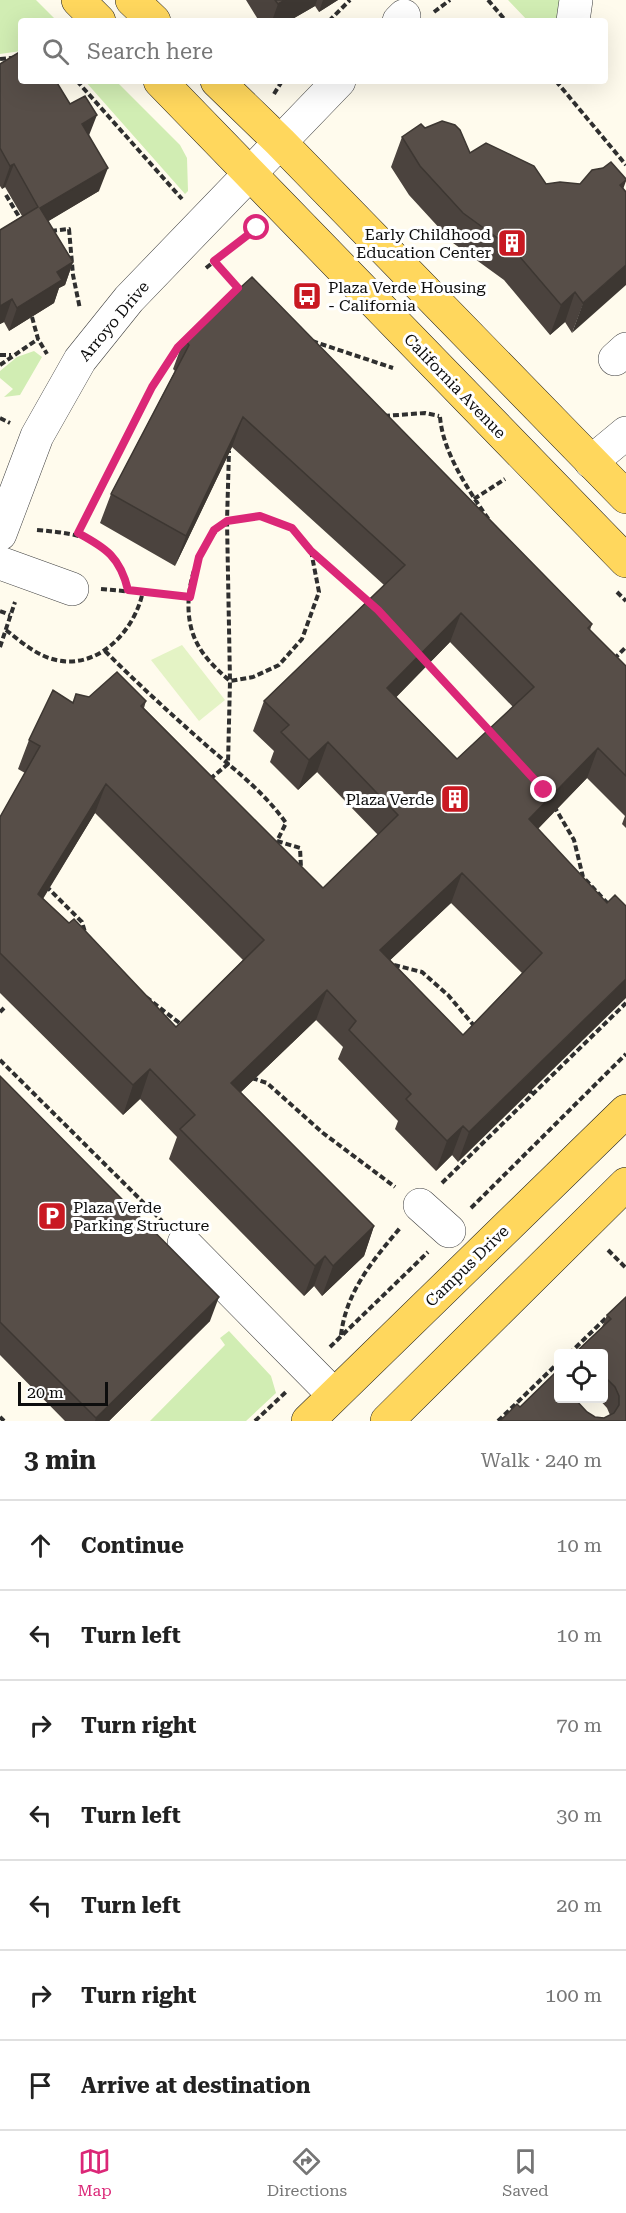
<!DOCTYPE html>
<html lang="en">
<head>
<meta charset="utf-8">
<style>
	:root { --surface:#fff; --page:#f2f2f2; --text:#222; --muted:#767676; --line:#e0e0e0; --accent:#db2777 }
	body { margin:0; font-family:"Roboto Serif",serif; background:var(--page); color:var(--text) }
	.controls { position:absolute; right:18px; bottom:18px; display:grid; overflow:hidden; border-radius:6px; box-shadow:0 6px 24px #0002 }
	.controls button { width:54px; height:54px; display:grid; place-items:center; padding:0; border:0; border-bottom:2px solid var(--line); background:var(--surface); color:var(--text); font:30px sans-serif }
	.scale { position:absolute; left:18px; bottom:15px; width:90px; box-sizing:border-box; padding-left:6px; border:3px solid #0d0d0d; border-top:0; font-size:16px; line-height:21px; white-space:nowrap; color:#0d0d0d; -webkit-text-stroke:4px #fff; paint-order:stroke }
	.stop { position:absolute; width:18px; height:18px; margin:-14px; border:4px solid #db2777; border-radius:50%; background:#fff }
	.stop.end { background:#db2777; border-color:#fff; box-shadow:0 2px 6px #0008 }
	.list { margin:0; padding:0; list-style:none }
	h2 { display:flex; justify-content:space-between; align-items:center; height:78px; margin:0; padding:0 24px; font-size:26px }
	h2 small { font-size:20px; font-weight:400; color:var(--muted) }
	.list li { display:grid; grid-template-columns:39px 1fr auto; gap:18px; align-items:center; box-sizing:border-box; height:90px; padding:0 24px; border-top:2px solid var(--line) }
	.list b { display:block; font-size:22px; white-space:nowrap }
	.list em { font-size:20px; font-style:normal; color:var(--muted) }
	.icon { flex:none; width:33px; height:33px; fill:none; stroke:currentColor; stroke-width:2; stroke-linecap:round; stroke-linejoin:round }
	.map { position:relative; flex:none; width:626px; height:1421px; overflow:hidden }
	.search { position:absolute; background:var(--surface); box-shadow:0 6px 24px #0002; left:18px; right:18px; top:18px; height:66px; display:flex; align-items:center; gap:15px; box-sizing:border-box; padding:0 21px; border-radius:6px; color:var(--muted); font-size:22px }
	.sheet { height:708px; background:var(--surface) }
	nav { display:flex; justify-content:space-around; align-items:center; box-sizing:border-box; height:84px; border-top:2px solid var(--line); background:var(--surface); font-size:16px; color:var(--muted) }
	nav a { display:grid; justify-items:center; gap:3px }
	nav .on { color:var(--accent) }
	.map>svg:first-child { display:block }
	.grass { fill:#d1edb3 }
	.pitch { fill:#e4f3c5 }
	.lines { fill:none; stroke-linecap:round; stroke-linejoin:round }
	.minor-casing { stroke:#404040; stroke-width:34 }
	.major-casing { stroke:#1e1e1e; stroke-width:34 }
	.path { stroke:#2f2f2f; stroke-width:4; stroke-dasharray:6 3; stroke-linecap:butt }
	.minor { stroke:#fff; stroke-width:33 }
	.major { stroke:#ffd75d; stroke-width:33 }
	.wall { fill:#4b433e; fill-rule:evenodd }
	.shaded-wall { fill:#3d3732 }
	.building { fill:#574e48; stroke:#3d3732; stroke-width:1.5; fill-rule:evenodd }
	.route { stroke:#db2777; stroke-width:8 }
	.labels { text-anchor:middle; dominant-baseline:central; stroke-width:6; stroke-linejoin:round; paint-order:stroke }
	.poi-label { font-size:16px; fill:#0d0d0d; stroke:#fff; text-anchor:end }
	.street-label { font-size:16px; fill:#0d0d0d; stroke:#fff }
</style>
</head>
<body>
<div class="map">
<svg width="626" height="1421" viewBox="0 0 626 1421">
	<rect width="100%" height="100%" fill="#fffbed"/>
	<path class="grass" d="M 0,0 L 36,0 L 57,21 L 21,21 L 21,51 L 0,54 Z
		M 508,0 L 562,0 L 556,21 L 528,21 Z
		M 85,81 L 116,81 L 180,145 L 187,158 L 188,191 L 185,194 Z
		M 34,351 L 42,357 L 20,395 L 4,397 L 13,389 L 0,378 L 0,371 L 17,357 Z
		M 229,1331 L 271,1376 L 276,1393 L 246,1421 L 150,1421 L 225,1345 L 220,1338 Z"/>
	<path class="pitch" d="M 182,645 L 225,700 L 199,721 L 151,660 Z"/>
	<g class="lines">
		<g class="minor-casing">
			<path id="minor" d="M 399,21 L 404,16
				M 573,21 L 576,0
				M 615,359 L 626,349
				M 591,462 L 626,433
				M 0,534 L 37,436 L 80,360 L 129,299 L 339,81
				M 0,563 L 72,589
				M 420,1205 L 449,1231
				M 184,1243 L 334,1395"/>
		</g>
		<g class="major-casing">
			<path id="major" d="M 78,0 L 99,21
				M 132,0 L 154,21
				M 160,81 L 626,561
				M 217,81 L 280,142 L 626,497
				M 308,1421 L 626,1111
				M 387,1421 L 626,1184"/>
		</g>
		<path class="path" d="M 488,0 L 506,21
			M 434,12 L 450,0
			M 329,21 L 350,0
			M 0,59 L 21,57
			M 77,81 L 182,199
			M 556,81 L 626,165
			M 274,94 L 282,81
			M 6,195 L 21,220
			M 51,231 L 69,229 L 73,275 L 80,309
			M 214,261 L 239,288
			M 206,268 L 257,228 L 259,230
			M 211,315 L 238,287
			M 32,317 L 38,339 L 47,354
			M 312,341 L 393,368
			M 0,355 L 11,355
			M 0,365 L 38,339
			M 384,416 L 425,413 L 439,416
			M 440,417 C 443,453 469,491 489,520
			M 0,418 L 10,423
			M 474,499 L 505,479
			M 37,530 C 83,534 116,539 128,590
			M 78,533 L 152,387 L 185,341
			M 311,551 L 319,592 L 302,639 L 279,665 L 253,677 L 230,681 L 227,521 L 260,516 L 292,528 L 311,551 L 370,603
			M 101,589 L 190,597
			M 617,592 L 626,601
			M 0,611 L 10,615
			M 6,630 C 19,640 32,652 49,658 C 95,674 135,632 143,591
			M 0,647 L 15,602
			M 105,651 C 138,684 172,715 207,746 C 235,770 264,792 286,823 L 277,841 L 300,848 L 301,868
			M 614,659 L 626,647
			M 427,663 L 491,732
			M 210,779 L 228,764 L 230,681 C 215,668 200,654 193,634 C 180,597 196,544 227,521 L 229,451
			M 554,806 L 574,840 L 583,877 L 611,907
			M 46,886 L 82,922 L 85,932
			M 394,965 L 422,972 L 448,995 L 476,1028
			M 146,997 L 182,1025
			M 0,1012 L 4,1008
			M 0,1060 L 162,1221
			M 252,1078 L 267,1083 L 323,1133 L 395,1187
			M 528,1088 L 533,1095
			M 442,1183 L 626,1003
			M 471,1208 L 626,1054
			M 608,1250 L 626,1268
			M 341,1335 C 346,1292 373,1260 400,1228
			M 330,1347 L 428,1252
			M 569,1354 L 608,1316
			M 0,1417 L 4,1421
			M 255,1421 L 287,1391
			M 498,1421 L 558,1363"/>
		<use href="#minor" class="minor"/>
		<use href="#major" class="major"/>
	</g>
	<path class="wall" d="M 246,0 L 338,0 L 319,12 L 315,6 L 289,21 L 259,21 Z
		M 0,64 L 89,136 L 99,191 L 48,221 L 73,262 L 65,285 L 59,288 L 54,303 L 9,331 L 4,322 L 0,324 L 0,230 L 22,216 L 5,187 L 2,189 L 0,186 Z
		M 425,128 L 470,153 L 546,184 L 580,184 L 623,189 L 626,192 L 572,333 L 565,322 L 550,335 L 504,280 L 453,243 L 409,195 L 391,167 L 402,137 Z
		M 184,339 L 592,624 L 590,630 L 626,666 L 626,828 L 622,824 L 625,816 L 587,778 L 538,829 L 607,903 L 458,1162 L 452,1155 L 436,1171 L 395,1129 L 398,1121 L 338,1059 L 343,1047 L 316,1020 L 241,1092 L 374,1226 L 364,1256 L 322,1296 L 314,1286 L 304,1296 L 169,1159 L 177,1137 L 140,1099 L 123,1115 L 0,993 L 0,817 L 25,773 L 18,769 L 29,740 L 73,703 L 89,697 L 146,701 L 144,708 L 323,888 L 378,835 L 317,772 L 298,790 L 270,762 L 274,751 L 253,731 L 264,701 L 384,585 L 232,447 L 175,566 L 100,523 L 111,494 L 175,371 L 173,369 ZM 450,642 L 513,707 L 457,759 L 396,697 ZM 95,813 L 243,960 L 176,1027 L 43,899 ZM 451,903 L 522,973 L 463,1035 L 390,960 Z
		M 0,1076 L 210,1321 L 109,1421 L 65,1421 L 0,1355 Z
		M 626,1297 L 626,1421 L 500,1421 L 517,1404 L 520,1407 L 558,1370 L 558,1398 L 574,1398 L 587,1412 L 595,1417 L 604,1418 L 610,1415 L 607,1408 L 598,1398 L 603,1398 L 603,1353 L 575,1353 L 602,1327 L 607,1315 Z"/>
	<path class="shaded-wall" d="M 285,0 L 317,0 L 315,6 L 289,21 L 272,21 L 278,4 Z
		M 323,0 L 338,0 L 319,12 Z
		M 97,115 L 88,138 L 82,124 Z
		M 14,164 L 5,187 L 2,189 L 10,166 Z
		M 108,168 L 99,191 L 32,231 L 40,208 Z
		M 626,180 L 626,181 L 616,209 L 620,185 Z
		M 73,262 L 65,285 L 59,288 L 54,303 L 9,331 L 17,308 L 57,272 Z
		M 626,265 L 626,285 L 572,333 L 583,303 Z
		M 575,292 L 565,322 L 550,335 L 561,305 Z
		M 12,299 L 4,322 L 0,324 L 0,306 Z
		M 243,417 L 232,447 L 175,566 L 186,536 Z
		M 461,613 L 450,642 L 376,718 L 387,688 Z
		M 328,742 L 317,772 L 298,790 L 309,760 Z
		M 598,748 L 587,778 L 518,849 L 529,819 Z
		M 106,784 L 95,813 L 27,924 L 38,894 Z
		M 462,873 L 451,903 L 369,980 L 380,950 Z
		M 626,979 L 626,998 L 458,1162 L 469,1132 Z
		M 327,990 L 316,1020 L 220,1112 L 231,1083 Z
		M 150,1069 L 140,1099 L 123,1115 L 133,1085 Z
		M 463,1126 L 452,1155 L 436,1171 L 447,1141 Z
		M 374,1226 L 364,1256 L 322,1296 L 333,1266 Z
		M 325,1256 L 314,1286 L 304,1296 L 315,1266 Z
		M 219,1297 L 210,1321 L 109,1421 L 95,1421 L 96,1418 Z"/>
	<path class="building" d="M 275,0 L 285,0 L 278,4 Z
		M 21,51 L 21,81 L 56,81 L 70,104 L 85,96 L 97,115 L 82,124 L 108,168 L 40,208 L 73,262 L 57,272 L 62,280 L 17,308 L 12,299 L 0,306 L 0,230 L 38,207 L 14,164 L 10,166 L 0,148 L 0,64 Z
		M 442,121 L 455,125 L 460,130 L 470,153 L 486,143 L 534,166 L 546,184 L 560,182 L 580,184 L 592,170 L 603,168 L 611,162 L 626,179 L 626,180 L 620,185 L 626,192 L 626,265 L 583,303 L 575,292 L 561,305 L 514,250 L 463,213 L 420,166 L 402,137 L 421,124 L 425,128 Z
		M 252,277 L 592,624 L 588,628 L 626,666 L 626,776 L 598,748 L 529,819 L 607,903 L 615,895 L 626,906 L 626,979 L 469,1132 L 463,1126 L 447,1141 L 406,1099 L 411,1094 L 349,1030 L 356,1021 L 327,990 L 231,1083 L 374,1226 L 333,1266 L 325,1256 L 315,1266 L 180,1129 L 195,1115 L 150,1069 L 133,1085 L 0,953 L 0,817 L 40,746 L 29,740 L 53,690 L 73,703 L 76,694 L 89,697 L 117,672 L 146,701 L 141,706 L 323,888 L 398,815 L 328,742 L 309,760 L 281,732 L 289,725 L 264,701 L 405,565 L 243,417 L 186,536 L 111,494 L 189,345 L 184,339 ZM 461,613 L 534,687 L 457,759 L 387,688 ZM 106,784 L 264,940 L 176,1027 L 74,919 L 69,923 L 38,894 ZM 462,873 L 542,953 L 463,1035 L 380,950 Z
		M 0,1076 L 219,1297 L 96,1418 L 0,1322 Z
		M 626,1297 L 626,1421 L 500,1421 L 517,1404 L 520,1407 L 558,1370 L 558,1398 L 574,1398 L 587,1412 L 595,1417 L 604,1418 L 614,1413 L 619,1405 L 619,1396 L 615,1387 L 603,1375 L 603,1353 L 575,1353 L 611,1319 L 607,1315 Z"/>
	<g class="lines">
		<path class="route" d="M 257,228 L 214,261 L 238,288 L 178,347 L 152,387 L 78,533 C 106,548 120,557 128,590 L 190,597 L 199,557 L 214,530 L 227,521 L 260,516 L 292,528 L 311,551 L 378,610 L 544,790"/>
	</g>
	<defs>
		<g id="building-square" transform="scale(1.5)"><rect x="-9" y="-9" width="18" height="18" rx="4" fill="#c91922" stroke="#fff"/><path d="M-4-6H4V6H1V3H-1V6H-4ZM-2.5-4.3h1.7v1.8h-1.7ZM.8-4.3h1.7v1.8H.8ZM-2.5-1h1.7V.8h-1.7ZM.8-1h1.7V.8H.8Z" fill="#fff"/></g>
		<g id="bus-square" transform="scale(1.5)"><rect x="-9" y="-9" width="18" height="18" rx="4" fill="#c91922" stroke="#fff"/><path d="M-5-6H5V4H4V6H2V4H-2V6H-4V4H-5ZM-3.5-4V0h7V-4ZM-3.5 1.2v1.5H-2V1.2ZM2 1.2v1.5H3.5V1.2Z" fill="#fff"/></g>
		<g id="parking-square" transform="scale(1.5)"><rect x="-9" y="-9" width="18" height="18" rx="4" fill="#c91922" stroke="#fff"/><path d="M-3.5-5.5H1a3.5 3.5 0 0 1 0 7H-1V5.5H-3.5ZM-1-3.4V-.6H.8a1.4 1.4 0 0 0 0-2.8Z" fill="#fff"/></g>
	</defs>
	<g fill-rule="evenodd">
		<use href="#building-square" x="512" y="243"/>
		<use href="#bus-square" x="307" y="296"/>
		<use href="#building-square" x="455" y="799"/>
		<use href="#parking-square" x="52" y="1216"/>
	</g>
	<g class="labels">
		<g class="poi-label">
			<text x="491" y="234">Early Childhood<tspan x="491" dy="18">Education Center</tspan></text>
			<text x="328" y="287" text-anchor="start">Plaza Verde Housing<tspan x="328" dy="18">- California</tspan></text>
			<text x="434" y="799">Plaza Verde</text>
			<text x="73" y="1207" text-anchor="start">Plaza Verde<tspan x="73" dy="18">Parking Structure</tspan></text>
		</g>
		<g class="street-label">
			<text transform="translate(114 321) rotate(-50)">Arroyo Drive</text>
			<text transform="translate(455 386) rotate(46)">California Avenue</text>
			<text transform="translate(467 1266) rotate(-44)">Campus Drive</text>
		</g>
	</g>
</svg>
<div class="controls">
<button><svg class="icon" aria-label="locate" viewBox="0 0 24 24"><circle cx="12" cy="12" r="6"/><path d="M12 2v4M12 18v4M2 12h4M18 12h4"/></svg></button>
</div>
<div class="scale">20 m</div>
<div class="stop" style="left:257px;top:228px"></div>
<div class="stop end" style="left:544px;top:790px"></div>
<div class="search"><svg class="icon" aria-label="search" viewBox="0 0 24 24"><circle cx="10" cy="10" r="6"/><path d="M15 15l6 6"/></svg>Search here</div>
</div>
<section class="sheet">
<h2>3 min<small>Walk · 240 m</small></h2>
<ul class="list">
<li><svg class="icon" aria-label="ahead" viewBox="0 0 24 24"><path d="M12 20V5M6 11l6-6 6 6"/></svg><div><b>Continue</b></div><em>10 m</em></li>
<li><svg class="icon" aria-label="left" viewBox="0 0 24 24"><path d="M17 20v-9H6M10 6l-5 5 5 5"/></svg><div><b>Turn left</b></div><em>10 m</em></li>
<li><svg class="icon" aria-label="right" viewBox="0 0 24 24"><path d="M7 20v-9h11M14 6l5 5-5 5"/></svg><div><b>Turn right</b></div><em>70 m</em></li>
<li><svg class="icon" aria-label="left" viewBox="0 0 24 24"><path d="M17 20v-9H6M10 6l-5 5 5 5"/></svg><div><b>Turn left</b></div><em>30 m</em></li>
<li><svg class="icon" aria-label="left" viewBox="0 0 24 24"><path d="M17 20v-9H6M10 6l-5 5 5 5"/></svg><div><b>Turn left</b></div><em>20 m</em></li>
<li><svg class="icon" aria-label="right" viewBox="0 0 24 24"><path d="M7 20v-9h11M14 6l5 5-5 5"/></svg><div><b>Turn right</b></div><em>100 m</em></li>
<li><svg class="icon" aria-label="arrive" viewBox="0 0 24 24"><path d="M6 21V4h12l-3 4 3 4H6"/></svg><div><b>Arrive at destination</b></div></li>
</ul>
</section>
<nav>
<a class="on"><svg class="icon" aria-label="map" viewBox="0 0 24 24"><path d="M3 6l6-2 6 2 6-2v14l-6 2-6-2-6 2zM9 4v14M15 6v14"/></svg>Map</a>
<a><svg class="icon" aria-label="directions" viewBox="0 0 24 24"><path d="M12 3l9 9-9 9-9-9zM9 14v-3h6M13 9l2 2-2 2"/></svg>Directions</a>
<a><svg class="icon" aria-label="saved" viewBox="0 0 24 24"><path d="M7 4h10v16l-5-4-5 4z"/></svg>Saved</a>
</nav>
</body>
</html>
